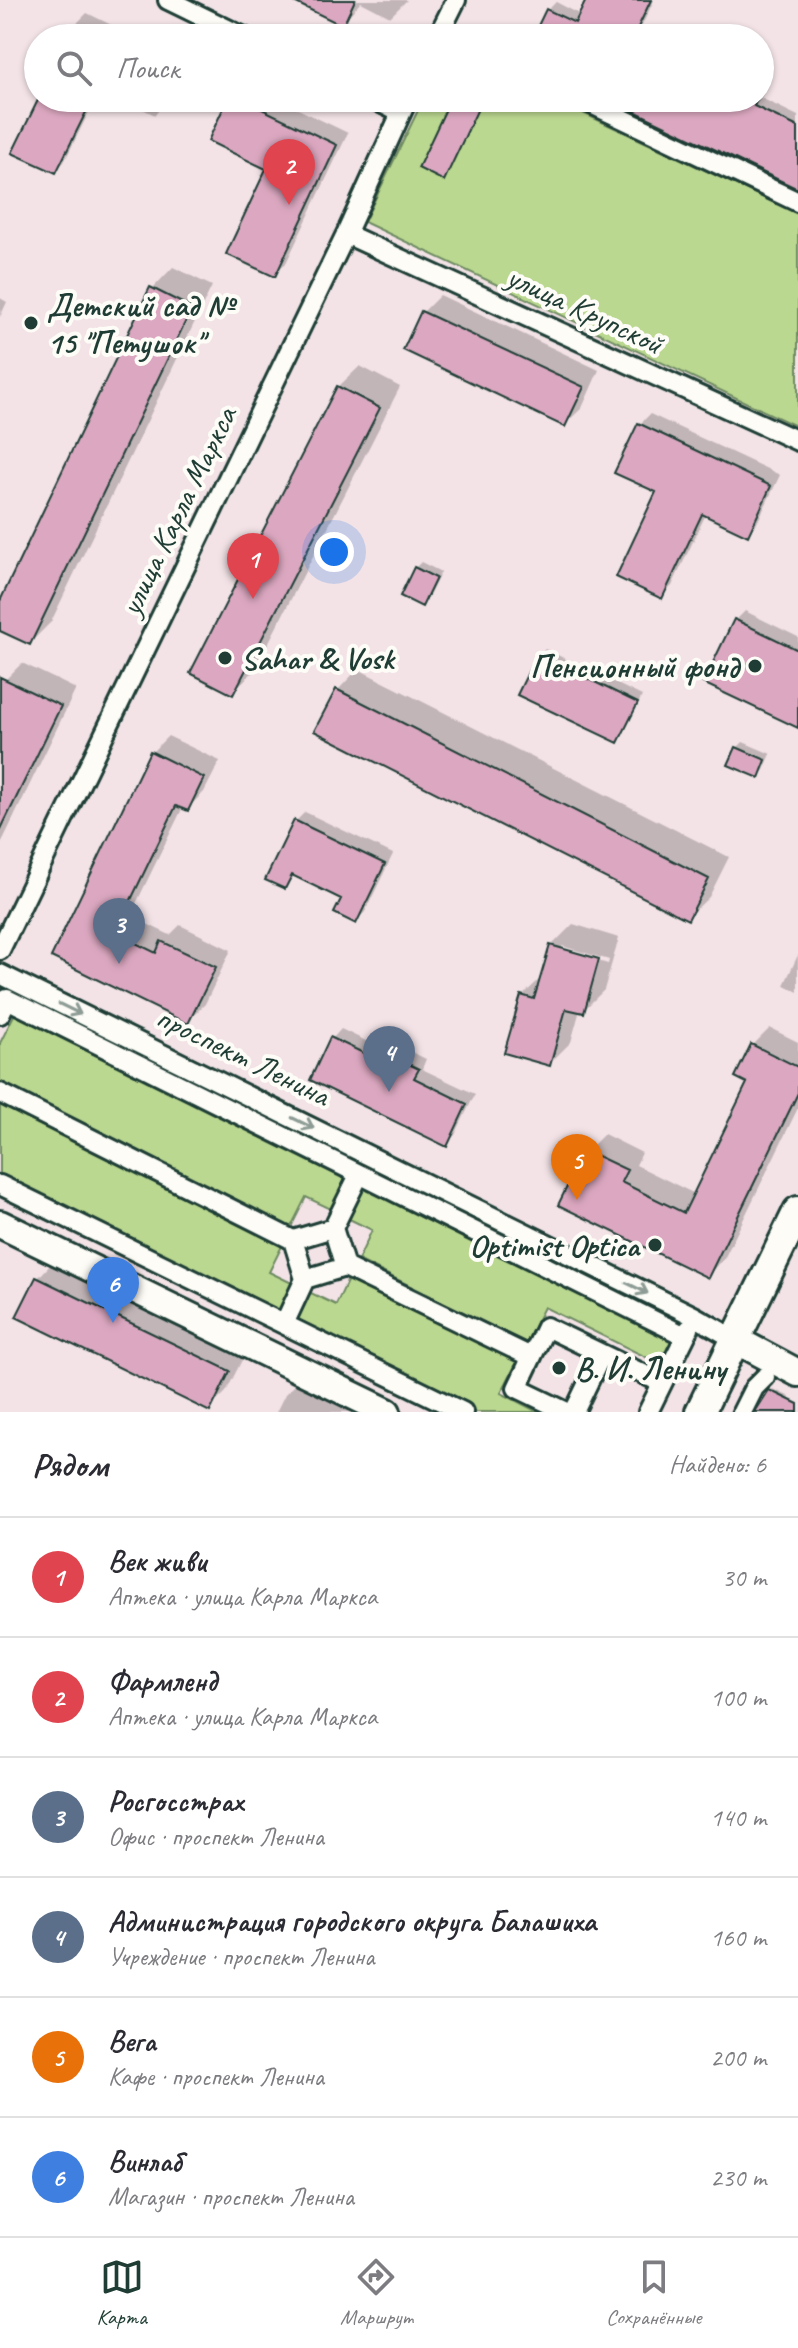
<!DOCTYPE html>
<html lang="ru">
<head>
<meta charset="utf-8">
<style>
	:root { --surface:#fff; --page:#f2f2f3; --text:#2b2b33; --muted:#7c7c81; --line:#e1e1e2; --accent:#1f3d34 }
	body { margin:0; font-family:Caveat,sans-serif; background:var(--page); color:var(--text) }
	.you { position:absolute; left:334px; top:552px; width:28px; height:28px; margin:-20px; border:6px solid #fff; border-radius:50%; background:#1a73e8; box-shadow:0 0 0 12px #1a73e833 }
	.badge { display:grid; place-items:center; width:52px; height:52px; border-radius:50%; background:var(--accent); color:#fff; font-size:26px; font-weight:700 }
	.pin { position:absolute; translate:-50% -66px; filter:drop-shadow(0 2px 4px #0008) }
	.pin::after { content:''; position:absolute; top:42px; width:28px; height:24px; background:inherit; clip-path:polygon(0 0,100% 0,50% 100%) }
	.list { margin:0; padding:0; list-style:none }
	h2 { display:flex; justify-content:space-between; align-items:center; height:104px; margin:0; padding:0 32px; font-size:34px }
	h2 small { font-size:26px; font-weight:400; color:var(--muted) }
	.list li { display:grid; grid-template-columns:52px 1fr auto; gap:24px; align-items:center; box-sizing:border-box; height:120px; padding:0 32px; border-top:2px solid var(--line) }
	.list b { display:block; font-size:30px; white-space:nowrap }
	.list p { margin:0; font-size:26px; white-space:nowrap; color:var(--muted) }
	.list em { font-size:26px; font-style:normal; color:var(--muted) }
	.icon { flex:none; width:44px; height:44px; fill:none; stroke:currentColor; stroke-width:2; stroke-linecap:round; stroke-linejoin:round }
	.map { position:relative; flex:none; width:798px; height:1412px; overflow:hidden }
	.search { position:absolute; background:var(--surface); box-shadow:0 2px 6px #0004; left:24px; right:24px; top:24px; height:88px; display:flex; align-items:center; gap:20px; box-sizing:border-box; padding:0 28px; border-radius:44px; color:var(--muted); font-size:30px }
	.sheet { height:824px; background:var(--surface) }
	nav { display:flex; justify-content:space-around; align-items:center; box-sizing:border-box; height:112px; border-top:2px solid var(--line); background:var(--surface); font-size:22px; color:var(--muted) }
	nav a { display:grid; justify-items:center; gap:4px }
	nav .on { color:var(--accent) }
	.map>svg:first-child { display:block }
	.green { fill:#bbd890; stroke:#6d8a62; stroke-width:2 }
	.shadow { fill:#0003; fill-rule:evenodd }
	.building { fill:#dca8c1; stroke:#1f3d34; stroke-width:2 }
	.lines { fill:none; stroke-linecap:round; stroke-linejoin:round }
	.street-casing { stroke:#1f3d34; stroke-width:24 }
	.secondary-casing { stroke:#1f3d34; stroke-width:32 }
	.primary-casing { stroke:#1f3d34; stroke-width:34 }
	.street { stroke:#fdfcf7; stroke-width:18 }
	.secondary { stroke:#fdfcf7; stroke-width:26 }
	.primary { stroke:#fdfcf7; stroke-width:28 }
	.oneway { stroke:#8e9c96 }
	.poi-dot { fill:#1f3d34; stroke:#fdfcf7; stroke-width:3 }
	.labels { text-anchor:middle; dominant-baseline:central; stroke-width:8; stroke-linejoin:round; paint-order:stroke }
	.poi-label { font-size:32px; font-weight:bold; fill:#1f3d34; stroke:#fdfcf7; text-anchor:start }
	.street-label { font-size:32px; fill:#1f3d34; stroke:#fdfcf7 }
</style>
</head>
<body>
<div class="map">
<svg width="798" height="1412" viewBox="0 0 798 1412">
	<rect width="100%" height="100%" fill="#f3e3e7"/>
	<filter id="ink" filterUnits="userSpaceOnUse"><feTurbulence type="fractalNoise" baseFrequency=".0125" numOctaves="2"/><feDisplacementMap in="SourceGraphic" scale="16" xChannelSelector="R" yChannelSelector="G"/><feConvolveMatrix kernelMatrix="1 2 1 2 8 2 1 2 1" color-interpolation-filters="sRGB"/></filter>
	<g filter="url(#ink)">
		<path class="green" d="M 424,98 L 551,98 L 798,214 L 798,427 L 364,222 Z
			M 15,1013 L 349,1178 L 333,1210 L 306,1197 L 291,1227 L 0,1084 L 0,1043 Z
			M 0,1103 L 284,1242 L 269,1272 L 296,1285 L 280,1318 L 0,1180 Z
			M 362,1184 L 675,1339 L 662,1365 L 544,1307 L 526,1343 L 358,1260 L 372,1230 L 345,1217 Z
			M 350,1275 L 519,1358 L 501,1393 L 538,1412 L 471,1412 L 293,1324 L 309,1292 L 336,1305 Z"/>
		<path class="shadow" d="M 294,0 L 407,0 L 390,17 L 361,2 L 342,23 Z
			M 588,0 L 654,0 L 636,38 L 535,38 L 548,10 L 556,2 L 581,15 Z
			M 87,13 L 138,38 L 70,38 L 78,22 Z
			M 760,77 L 769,81 L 761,98 L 798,116 L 798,187 L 610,98 L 760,98 Z
			M 41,98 L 96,98 L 64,162 L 55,171 Z
			M 120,98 L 168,98 L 155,115 Z
			M 230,98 L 275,98 L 348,133 L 286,263 L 274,275 L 269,168 Z
			M 173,267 L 212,286 L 51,622 L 30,643 L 0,629 L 0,605 L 152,289 Z
			M 440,295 L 599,370 L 582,408 L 565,424 L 405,349 L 423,312 Z
			M 0,298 L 7,302 L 0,317 Z
			M 360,366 L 400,387 L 254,671 L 232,692 L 338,387 Z
			M 650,414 L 780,475 L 757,523 L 747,533 L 706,514 L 672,586 L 661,596 L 659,492 L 639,425 Z
			M 421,562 L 441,572 L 428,598 L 422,604 L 415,568 Z
			M 745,611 L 798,637 L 798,725 L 736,620 Z
			M 545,649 L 642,696 L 623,735 L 618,741 L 539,655 Z
			M 22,663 L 76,689 L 0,846 L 0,691 L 5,680 Z
			M 358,669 L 729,857 L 709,897 L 687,918 L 337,691 Z
			M 168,736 L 220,761 L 204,792 L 187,809 L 183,807 L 130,916 L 170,935 L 180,925 L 231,950 L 205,1004 L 188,1021 L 54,956 L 152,752 Z
			M 743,742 L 771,754 L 764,770 L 758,776 L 737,748 Z
			M 305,812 L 393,854 L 365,912 L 356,921 L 344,898 L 295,875 L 285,887 L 296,821 Z
			M 573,924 L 619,938 L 604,990 L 583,1011 L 580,1010 L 571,1042 L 549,1064 L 522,996 L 543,976 L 551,946 ZM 562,946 L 609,960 L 608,964 L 562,950 Z
			M 798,955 L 798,992 L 784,985 Z
			M 770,1028 L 798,1042 L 798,1108 L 724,1259 L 707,1276 L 587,1151 L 604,1134 L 642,1153 L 636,1165 L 695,1194 L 750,1082 L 753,1045 Z
			M 341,1029 L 395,1055 L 403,1048 L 426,1059 L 422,1069 L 475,1094 L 455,1135 L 446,1144 L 332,1039 Z
			M 54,1261 L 245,1354 L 226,1392 L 209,1409 L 38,1278 Z
			M 302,1377 L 372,1412 L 276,1412 L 285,1394 Z
			M 773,1389 L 790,1397 L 783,1412 L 758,1412 L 766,1396 Z"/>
		<path class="building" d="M 290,0 L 355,0 L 343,26 Z
			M 586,0 L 651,0 L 633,38 L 532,38 L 546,9 L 575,23 Z
			M 39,98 L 93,98 L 56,173 L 12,153 Z
			M 228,98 L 239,98 L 337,145 L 275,277 L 226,254 L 266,169 L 208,141 Z
			M 451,98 L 483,98 L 444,181 L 418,168 Z
			M 607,98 L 758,98 L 754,106 L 798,127 L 798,189 Z
			M 150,287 L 192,308 L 30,645 L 0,631 L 0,601 Z
			M 421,311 L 584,387 L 565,427 L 403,350 Z
			M 337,386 L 380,408 L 233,695 L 190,673 Z
			M 638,423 L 771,486 L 748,536 L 702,514 L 662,599 L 616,577 L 656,492 L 614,473 Z
			M 414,567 L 436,578 L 422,607 L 400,596 Z
			M 734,619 L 798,650 L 798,728 L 703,683 Z
			M 537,654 L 638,703 L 618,743 L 517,695 Z
			M 0,677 L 61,706 L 0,831 Z
			M 336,689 L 709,879 L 688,920 L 314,731 Z
			M 736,747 L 766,760 L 759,778 L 728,765 Z
			M 150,751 L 204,778 L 188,811 L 176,806 L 115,933 L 156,953 L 161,941 L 216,967 L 188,1024 L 51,957 Z
			M 294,820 L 385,864 L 356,924 L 334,913 L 341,899 L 292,875 L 285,889 L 265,880 Z
			M 550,945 L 599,959 L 584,1013 L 566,1009 L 550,1066 L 504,1053 L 521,995 L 534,999 Z
			M 330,1037 L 388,1065 L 392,1056 L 419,1069 L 414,1078 L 467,1104 L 447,1147 L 310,1080 Z
			M 751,1044 L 798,1067 L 798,1093 L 708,1278 L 558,1205 L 585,1150 L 627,1170 L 621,1182 L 684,1213 L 747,1083 L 735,1077 Z
			M 36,1277 L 230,1371 L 210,1412 L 16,1317 Z
			M 769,1390 L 798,1404 L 798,1412 L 755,1412 Z"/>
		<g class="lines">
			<g class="street-casing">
				<path id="street" d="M 168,0 L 246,38
					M 437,38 L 456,0
					M 371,98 L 401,113
					M 579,98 L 798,202
					M 346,234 L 798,441
					M 0,950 L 346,234 L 408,98
					M 0,974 L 694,1316 L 736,1340
					M 0,1014 L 7,999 L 685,1336
					M 0,1093 L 293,1240
					M 0,1185 L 463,1412
					M 333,1228 L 359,1175
					M 345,1267 L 333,1228 L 293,1240 L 305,1279 L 345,1267 L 531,1357
					M 284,1324 L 305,1279
					M 567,1412 L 517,1388 L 546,1327 L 662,1383
					M 574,1412 L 602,1354
					M 648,1412 L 689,1329
					M 742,1412 L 754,1388 L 765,1377"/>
			</g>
			<g class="secondary-casing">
				<path id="secondary" d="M 0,1224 L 387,1412
					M 736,1340 L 798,1373"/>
			</g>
			<g class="primary-casing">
				<path id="primary" d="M 700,1412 L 798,1211"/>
			</g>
			<use href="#street" class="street"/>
			<use href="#secondary" class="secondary"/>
			<use href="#primary" class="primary"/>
		</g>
		<defs><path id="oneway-shaft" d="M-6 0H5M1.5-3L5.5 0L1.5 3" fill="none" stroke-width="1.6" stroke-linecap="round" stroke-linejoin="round" transform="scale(2)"/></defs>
		<g class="oneway">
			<use href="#oneway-shaft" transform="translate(70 1009) rotate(26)"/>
			<use href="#oneway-shaft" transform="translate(303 1123) rotate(26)"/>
			<use href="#oneway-shaft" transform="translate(637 1288) rotate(26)"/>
		</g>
	</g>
	<g class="poi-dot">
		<circle cx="31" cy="323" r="8"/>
		<circle cx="225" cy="658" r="8"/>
		<circle cx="755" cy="666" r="8"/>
		<circle cx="655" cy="1245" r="8"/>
		<circle cx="559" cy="1368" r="8"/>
	</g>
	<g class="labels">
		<g class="poi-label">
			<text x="47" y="305">Детский сад №<tspan x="47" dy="37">15 "Петушок"</tspan></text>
			<text x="241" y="658">Sahar &amp; Vosk</text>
			<text x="739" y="666" text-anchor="end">Пенсионный фонд</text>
			<text x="639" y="1245" text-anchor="end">Optimist Optica</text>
			<text x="575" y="1368">В. И. Ленину</text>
		</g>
		<g class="street-label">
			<text transform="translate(585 310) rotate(25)">улица Крупской</text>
			<text transform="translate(178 511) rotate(-64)">улица Карла Маркса</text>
			<text transform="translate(243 1056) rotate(26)">проспект Ленина</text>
		</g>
	</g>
</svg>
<div class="you"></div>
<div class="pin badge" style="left:253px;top:599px;background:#e0444e">1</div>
<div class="pin badge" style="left:289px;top:205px;background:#e0444e">2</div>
<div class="pin badge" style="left:119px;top:964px;background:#5c6f8a">3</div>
<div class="pin badge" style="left:389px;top:1092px;background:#5c6f8a">4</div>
<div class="pin badge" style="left:577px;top:1200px;background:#e8710a">5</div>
<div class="pin badge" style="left:113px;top:1323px;background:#3f7fe0">6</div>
<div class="search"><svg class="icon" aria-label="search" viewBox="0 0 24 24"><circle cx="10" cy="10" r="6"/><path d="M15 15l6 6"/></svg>Поиск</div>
</div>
<section class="sheet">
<h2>Рядом<small>Найдено: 6</small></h2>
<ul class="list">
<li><span class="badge" style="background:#e0444e">1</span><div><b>Век живи</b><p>Аптека · улица Карла Маркса</p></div><em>30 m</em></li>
<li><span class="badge" style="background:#e0444e">2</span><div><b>Фармленд</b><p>Аптека · улица Карла Маркса</p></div><em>100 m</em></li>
<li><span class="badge" style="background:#5c6f8a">3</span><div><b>Росгосстрах</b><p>Офис · проспект Ленина</p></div><em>140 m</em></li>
<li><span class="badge" style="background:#5c6f8a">4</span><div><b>Администрация городского округа Балашиха</b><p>Учреждение · проспект Ленина</p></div><em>160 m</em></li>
<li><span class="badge" style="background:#e8710a">5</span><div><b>Вега</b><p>Кафе · проспект Ленина</p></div><em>200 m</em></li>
<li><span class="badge" style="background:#3f7fe0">6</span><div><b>Винлаб</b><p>Магазин · проспект Ленина</p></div><em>230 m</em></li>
</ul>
</section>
<nav>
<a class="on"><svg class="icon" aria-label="map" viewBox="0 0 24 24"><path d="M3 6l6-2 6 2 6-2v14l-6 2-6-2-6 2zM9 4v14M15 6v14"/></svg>Карта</a>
<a><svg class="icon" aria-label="directions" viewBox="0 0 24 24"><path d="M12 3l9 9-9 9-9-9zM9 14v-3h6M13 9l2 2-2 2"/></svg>Маршрут</a>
<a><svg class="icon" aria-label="saved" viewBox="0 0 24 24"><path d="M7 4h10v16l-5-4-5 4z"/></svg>Сохранённые</a>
</nav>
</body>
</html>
